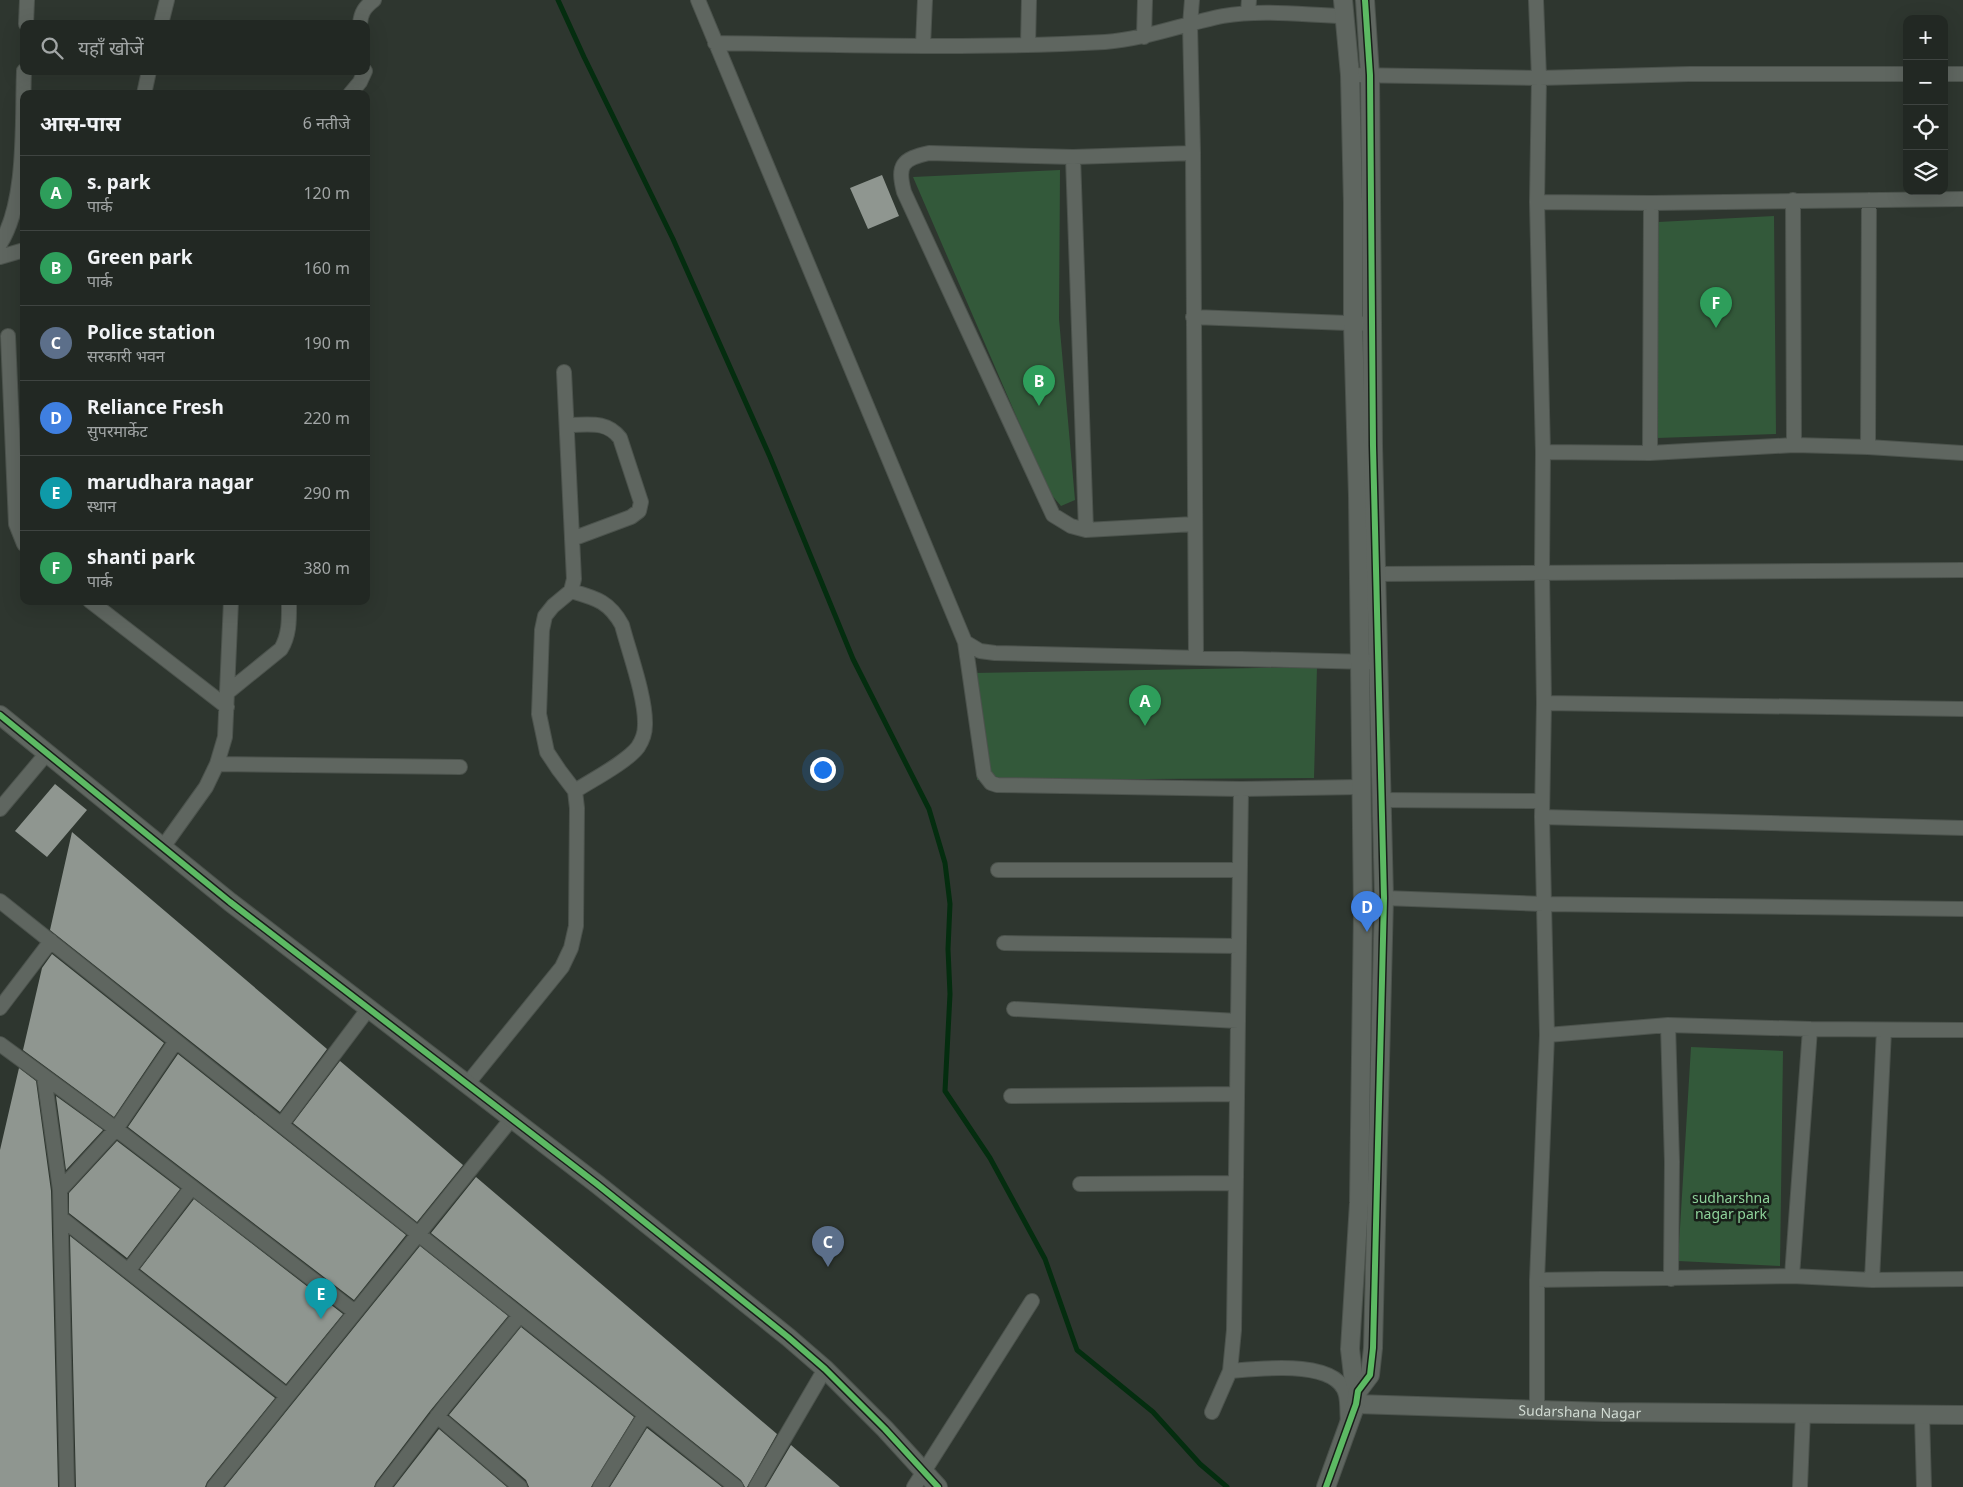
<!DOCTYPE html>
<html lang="hi">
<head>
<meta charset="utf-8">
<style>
	:root { --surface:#222823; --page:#2a302b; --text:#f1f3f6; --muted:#a2a6a6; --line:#3f4441; --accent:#8bbbb9 }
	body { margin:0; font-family:"Noto Sans","Noto Sans Devanagari",sans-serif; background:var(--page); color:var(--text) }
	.controls { position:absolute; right:15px; top:15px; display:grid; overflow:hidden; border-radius:10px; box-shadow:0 5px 20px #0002 }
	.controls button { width:45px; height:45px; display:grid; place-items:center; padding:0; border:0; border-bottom:1px solid var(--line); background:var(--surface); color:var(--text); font:25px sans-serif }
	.you { position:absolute; left:822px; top:769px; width:18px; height:18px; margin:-12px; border:4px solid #fff; border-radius:50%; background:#1a73e8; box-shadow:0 0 0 8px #1a73e833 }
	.badge { display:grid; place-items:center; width:32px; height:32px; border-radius:50%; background:var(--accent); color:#fff; font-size:16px; font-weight:700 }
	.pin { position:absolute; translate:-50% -41px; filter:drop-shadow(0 1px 2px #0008) }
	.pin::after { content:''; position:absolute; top:26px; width:18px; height:15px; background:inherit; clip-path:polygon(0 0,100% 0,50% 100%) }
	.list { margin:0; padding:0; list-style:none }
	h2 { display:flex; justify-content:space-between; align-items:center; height:65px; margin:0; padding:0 20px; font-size:21px }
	h2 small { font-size:16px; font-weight:400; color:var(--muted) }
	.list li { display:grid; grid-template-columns:32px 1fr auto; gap:15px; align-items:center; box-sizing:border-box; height:75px; padding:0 20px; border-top:1px solid var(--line) }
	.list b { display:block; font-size:19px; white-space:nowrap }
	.list p { margin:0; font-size:16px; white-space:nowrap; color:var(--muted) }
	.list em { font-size:16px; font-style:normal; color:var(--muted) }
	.icon { flex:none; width:28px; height:28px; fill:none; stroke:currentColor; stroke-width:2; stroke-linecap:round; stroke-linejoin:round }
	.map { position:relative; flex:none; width:1963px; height:1487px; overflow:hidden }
	.search { position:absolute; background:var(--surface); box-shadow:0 5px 20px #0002; left:20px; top:20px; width:350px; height:55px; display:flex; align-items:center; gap:12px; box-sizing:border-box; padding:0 18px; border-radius:10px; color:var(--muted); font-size:19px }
	.panel { position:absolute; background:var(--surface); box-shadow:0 5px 20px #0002; left:20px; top:90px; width:350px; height:515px; border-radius:10px }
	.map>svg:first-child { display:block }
	.green { fill:#33593a }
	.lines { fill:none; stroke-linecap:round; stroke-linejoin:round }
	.stream { stroke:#042d0f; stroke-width:5 }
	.building { fill:#8f9690 }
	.minor-casing { stroke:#4c534d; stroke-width:16 }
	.tertiary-casing { stroke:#4c534d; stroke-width:20 }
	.minor { stroke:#5f6660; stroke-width:14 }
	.tertiary { stroke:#5f6660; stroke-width:18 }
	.cycleway-casing { stroke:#181f19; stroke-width:9 }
	.cycleway { stroke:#5cba63; stroke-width:6 }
	.labels { text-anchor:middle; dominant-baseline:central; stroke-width:5; stroke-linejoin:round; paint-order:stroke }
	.park-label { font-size:14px; fill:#8ed29a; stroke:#181f19 }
	.street-label { font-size:14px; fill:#d1dbd3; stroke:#181f19 }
</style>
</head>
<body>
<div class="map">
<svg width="1963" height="1487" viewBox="0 0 1963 1487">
	<rect width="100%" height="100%" fill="#2e362f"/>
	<path class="green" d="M 1060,170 L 1059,319 L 1075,500 L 1061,506 L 1049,492 L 913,177 Z
		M 1774,216 L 1776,434 L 1657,438 L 1658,222 Z
		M 1317,667 L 1314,778 L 977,780 L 972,673 Z
		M 1691,1047 L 1783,1051 L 1780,1266 L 1678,1261 Z"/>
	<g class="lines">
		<path class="stream" d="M 558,0 L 584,57 L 673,239 L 770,457 L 853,659 L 929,809 L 945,863 L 950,904 L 948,949 L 950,994 L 945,1091 L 990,1158 L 1045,1259 L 1077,1350 L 1153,1412 L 1200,1464 L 1227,1487"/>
	</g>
	<path class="building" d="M 882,175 L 899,216 L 868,229 L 850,188 Z
		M 55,784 L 87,810 L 47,857 L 15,831 Z
		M 72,832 L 327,1049 L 280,1112 L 50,930 Z
		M 52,954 L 164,1043 L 114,1117 L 23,1050 L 42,968 Z
		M 178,1054 L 406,1235 L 354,1300 L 128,1127 Z
		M 340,1061 L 463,1165 L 417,1222 L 293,1123 Z
		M 19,1068 L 36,1081 L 51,1191 L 58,1487 L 0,1487 L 0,1150 Z
		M 56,1096 L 103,1130 L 66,1170 Z
		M 117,1141 L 180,1189 L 127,1258 L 69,1213 L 69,1193 Z
		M 476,1177 L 777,1434 L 747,1487 L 745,1487 L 741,1480 L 431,1233 Z
		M 194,1199 L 343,1314 L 286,1384 L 140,1269 Z
		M 70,1236 L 275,1398 L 207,1482 L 205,1487 L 76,1487 Z
		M 420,1246 L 508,1316 L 430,1411 L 376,1482 L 374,1487 L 225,1487 Z
		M 521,1327 L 634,1417 L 591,1487 L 529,1487 L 526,1480 L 449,1415 Z
		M 647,1428 L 722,1487 L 610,1487 Z
		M 439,1429 L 507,1487 L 394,1487 Z
		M 791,1445 L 840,1487 L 766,1487 Z"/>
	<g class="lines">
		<g class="minor-casing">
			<path id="minor" d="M 698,0 L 965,642 L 980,651 L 995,653 L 1370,662
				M 1192,0 L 1190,25 L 1193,153 L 1196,657
				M 1536,0 L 1539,78 L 1537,202 L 1543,452 L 1542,572 L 1544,703 L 1542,817 L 1547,1035 L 1537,1280 L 1537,1410
				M 1248,13 L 1249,0
				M 26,24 L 27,0
				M 161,24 L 167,0
				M 360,24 C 361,12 365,7 374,0
				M 1144,37 L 1145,0
				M 715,43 C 845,45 975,49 1105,42 C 1145,39 1183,24 1223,16 C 1262,9 1304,15 1344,16
				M 1028,45 L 1029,0
				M 923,46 L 925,0
				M 1944,74 L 1963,74
				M 1350,75 L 1539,78 L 1689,74 L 1907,74
				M 144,94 L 149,71
				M 350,94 L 360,82 L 365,71
				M 1193,153 L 1073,157 L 929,153 C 902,159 897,165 904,192 L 1053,515 L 1071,526 L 1086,530 L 1194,524
				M 1073,157 L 1086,530
				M 1793,200 L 1794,445
				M 1537,202 L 1651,203 L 1963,199
				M 0,244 C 27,202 22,121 24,71
				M 0,257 L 24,250
				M 1193,317 L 1373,324
				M 8,336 L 16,524 L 24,544
				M 567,425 C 588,425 606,420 620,438 L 641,502 L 639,511 L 631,517 L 572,539
				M 1868,447 L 1869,200
				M 1543,452 L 1650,453 L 1794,445 L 1868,447 L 1963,453
				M 1650,453 L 1651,203
				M 1377,574 L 1963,570
				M 571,591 C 595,598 609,601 622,625 C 629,652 646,698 645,725 C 645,732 642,741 638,747 C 627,762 592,780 575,791
				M 90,601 L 227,707
				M 965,642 L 984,774 L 991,783 L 997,785 L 1241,789 L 1360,787
				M 228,692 L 281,649 C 290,634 289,618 289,601
				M 1544,703 L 1963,709
				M 217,764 L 460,767
				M 1382,800 L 1542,801
				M 0,809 L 47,753
				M 1542,817 L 1963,828
				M 163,847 L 206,787 L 217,764 L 225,737 L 231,601
				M 998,870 L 1240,870
				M 1384,898 L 1543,904 L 1963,909
				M 0,901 L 736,1487
				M 1004,943 L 1239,946
				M 0,1008 L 51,941
				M 1014,1009 L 1238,1021
				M 1668,1025 L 1672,1162 L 1671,1279
				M 1547,1035 L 1668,1025 L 1810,1029 L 1963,1030
				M 0,1044 L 116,1129 L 355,1312
				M 44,1076 L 60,1190 L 67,1487
				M 468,1083 L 562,967 L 571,948 L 576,926 L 577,808 L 575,791 L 559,770 L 547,752 L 539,714 L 542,630 L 545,616 L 553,606 L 571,591 L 574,579 L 564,372
				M 1011,1096 L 1237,1094
				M 281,1125 L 369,1008
				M 1080,1184 L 1235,1183
				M 60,1190 L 116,1129 L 176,1041
				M 61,1218 L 287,1396
				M 128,1271 L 192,1187
				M 1792,1276 L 1810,1029
				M 1537,1280 L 1792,1276 L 1872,1280 L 1963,1279
				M 1872,1280 L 1884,1030
				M 1230,1371 C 1257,1369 1338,1358 1346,1395 C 1348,1404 1347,1414 1348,1422
				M 1212,1412 L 1230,1371 L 1234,1330 L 1241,789
				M 1922,1415 L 1924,1487
				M 437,1416 L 520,1487
				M 214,1487 L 513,1117
				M 383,1487 L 445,1406 L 520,1315
				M 600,1487 L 645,1415
				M 756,1487 L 825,1369
				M 914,1487 L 1032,1301
				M 1800,1487 L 1803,1413"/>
		</g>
		<g class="tertiary-casing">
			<g id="tertiary">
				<path d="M 1343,0 L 1350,75 L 1353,203 L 1353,324 L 1358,496 L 1363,911 L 1359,1203 L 1350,1349 L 1353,1375 L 1358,1391"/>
				<path d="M 0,715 L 230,902 L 597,1184 L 788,1337 L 825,1369 L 885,1429 L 938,1487"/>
				<path id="s1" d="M 1356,1404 L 1604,1412 L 1963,1415"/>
				<path d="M 1326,1487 L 1356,1404 L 1358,1391 L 1370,1375 L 1373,1348 L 1384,898 L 1373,446 L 1370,75 L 1365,0"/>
			</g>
		</g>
		<use href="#minor" class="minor"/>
		<use href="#tertiary" class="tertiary"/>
		<g class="cycleway-casing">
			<path id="cycleway" d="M 0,715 L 230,902 L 597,1184 L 788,1337 L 825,1369 L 885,1429 L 938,1487
				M 1326,1487 L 1356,1404 L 1358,1391 L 1370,1375 L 1373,1348 L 1384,898 L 1373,446 L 1370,75 L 1365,0"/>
		</g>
		<use href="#cycleway" class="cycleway"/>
	</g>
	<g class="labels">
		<g class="park-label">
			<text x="1731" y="1197">sudharshna<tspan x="1731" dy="16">nagar park</tspan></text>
		</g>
		<g class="street-label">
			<text stroke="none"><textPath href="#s1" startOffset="224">Sudarshana Nagar</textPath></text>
		</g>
	</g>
</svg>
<div class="controls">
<button>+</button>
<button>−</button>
<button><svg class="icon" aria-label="locate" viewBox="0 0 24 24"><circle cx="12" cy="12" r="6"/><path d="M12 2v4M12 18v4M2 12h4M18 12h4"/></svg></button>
<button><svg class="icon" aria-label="layers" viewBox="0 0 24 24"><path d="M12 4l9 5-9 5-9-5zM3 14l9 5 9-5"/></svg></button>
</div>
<div class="you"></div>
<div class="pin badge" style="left:1145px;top:726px;background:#2e9e5b">A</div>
<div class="pin badge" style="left:1039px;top:406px;background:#2e9e5b">B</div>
<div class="pin badge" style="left:828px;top:1267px;background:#5c6f8a">C</div>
<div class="pin badge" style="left:1367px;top:932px;background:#3f7fe0">D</div>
<div class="pin badge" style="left:321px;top:1319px;background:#0f9aa8">E</div>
<div class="pin badge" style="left:1716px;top:328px;background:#2e9e5b">F</div>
<div class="search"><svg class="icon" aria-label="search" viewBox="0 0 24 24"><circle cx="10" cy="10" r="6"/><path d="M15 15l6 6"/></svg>यहाँ खोजें</div>
<section class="panel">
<h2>आस-पास<small>6 नतीजे</small></h2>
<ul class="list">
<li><span class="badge" style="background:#2e9e5b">A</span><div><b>s. park</b><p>पार्क</p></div><em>120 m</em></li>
<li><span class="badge" style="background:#2e9e5b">B</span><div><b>Green park</b><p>पार्क</p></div><em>160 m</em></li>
<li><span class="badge" style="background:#5c6f8a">C</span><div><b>Police station</b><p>सरकारी भवन</p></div><em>190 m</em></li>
<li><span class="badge" style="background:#3f7fe0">D</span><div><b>Reliance Fresh</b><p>सुपरमार्केट</p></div><em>220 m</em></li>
<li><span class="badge" style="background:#0f9aa8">E</span><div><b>marudhara nagar</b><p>स्थान</p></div><em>290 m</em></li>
<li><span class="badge" style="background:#2e9e5b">F</span><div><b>shanti park</b><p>पार्क</p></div><em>380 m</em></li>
</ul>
</section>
</div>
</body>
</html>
